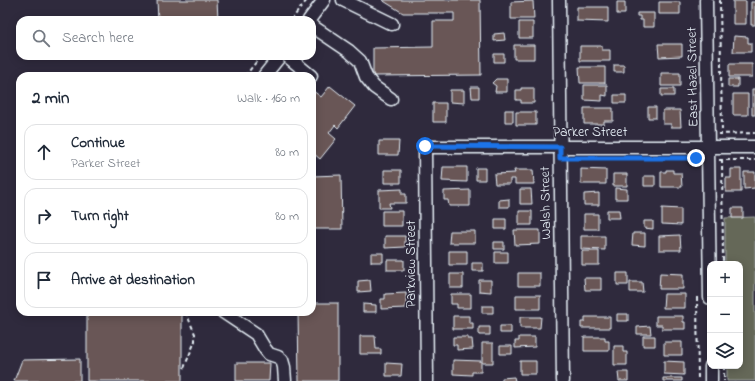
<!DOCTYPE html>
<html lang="en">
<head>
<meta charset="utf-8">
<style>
	:root { --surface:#fff; --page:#f6f6f7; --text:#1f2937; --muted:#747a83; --line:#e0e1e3 }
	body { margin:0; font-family:"Indie Flower",sans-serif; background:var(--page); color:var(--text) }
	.controls { position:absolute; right:12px; bottom:12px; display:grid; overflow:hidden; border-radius:8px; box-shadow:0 2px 10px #0003 }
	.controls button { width:36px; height:36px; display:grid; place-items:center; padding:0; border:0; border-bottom:1px solid var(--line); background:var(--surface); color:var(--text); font:20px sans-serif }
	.stop { position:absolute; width:12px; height:12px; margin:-9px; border:3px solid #1a73e8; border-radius:50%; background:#fff }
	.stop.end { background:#1a73e8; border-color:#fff; box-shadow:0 1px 4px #0008 }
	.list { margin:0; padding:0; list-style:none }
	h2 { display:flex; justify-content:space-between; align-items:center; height:52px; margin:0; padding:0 16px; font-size:17px }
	h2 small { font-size:13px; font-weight:400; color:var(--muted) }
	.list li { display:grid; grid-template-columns:26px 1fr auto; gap:12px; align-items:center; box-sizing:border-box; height:56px; margin:0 8px 8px; padding:0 8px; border:1px solid var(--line); border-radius:12px }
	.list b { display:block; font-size:15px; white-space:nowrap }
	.list p { margin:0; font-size:13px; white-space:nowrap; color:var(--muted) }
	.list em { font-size:13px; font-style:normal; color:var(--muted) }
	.icon { flex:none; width:22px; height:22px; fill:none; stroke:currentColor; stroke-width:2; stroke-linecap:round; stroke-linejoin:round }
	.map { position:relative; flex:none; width:755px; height:381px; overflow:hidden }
	.search { position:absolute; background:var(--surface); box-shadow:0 2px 10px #0003; left:16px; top:16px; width:300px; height:44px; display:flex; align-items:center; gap:10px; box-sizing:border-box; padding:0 14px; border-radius:12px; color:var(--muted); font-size:15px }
	.panel { position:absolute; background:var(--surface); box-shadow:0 2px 10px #0003; left:16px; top:72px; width:300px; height:244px; border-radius:12px }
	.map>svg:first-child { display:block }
	.green { fill:#656759; stroke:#a6aca8 }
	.building { fill:#695657; stroke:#e8f1f8 }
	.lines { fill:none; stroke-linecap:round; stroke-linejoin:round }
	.minor-casing { stroke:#e8f1f8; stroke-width:15 }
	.path { stroke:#e8f1f8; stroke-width:2; stroke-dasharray:4 3; stroke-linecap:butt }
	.minor { stroke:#2f2a3d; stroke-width:12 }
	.route { stroke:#1a73e8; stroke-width:5 }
	.labels { text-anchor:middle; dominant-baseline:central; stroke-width:3; stroke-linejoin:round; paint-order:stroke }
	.street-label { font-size:14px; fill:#e8f1f8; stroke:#2f2a3d }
</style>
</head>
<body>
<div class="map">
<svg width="755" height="381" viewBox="0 0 755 381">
	<rect width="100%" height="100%" fill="#2f2a3d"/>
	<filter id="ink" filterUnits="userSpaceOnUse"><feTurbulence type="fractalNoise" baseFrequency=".025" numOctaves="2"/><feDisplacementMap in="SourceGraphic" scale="8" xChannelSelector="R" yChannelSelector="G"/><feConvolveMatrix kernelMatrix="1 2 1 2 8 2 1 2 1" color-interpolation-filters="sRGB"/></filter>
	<g filter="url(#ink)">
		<path class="green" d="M 755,217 L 755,381 L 727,381 L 727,366 L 740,366 L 740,264 L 725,264 L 725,218 Z"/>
		<path class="building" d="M 157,0 L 217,0 L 218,20 L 158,20 Z
			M 382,0 L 480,0 L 481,75 L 373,76 L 373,48 L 433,47 L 433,21 L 454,21 L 454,13 L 403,13 Z
			M 533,1 L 534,19 L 511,19 L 511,2 Z
			M 733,1 L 746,1 L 746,24 L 733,24 Z
			M 617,2 L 625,2 L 625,14 L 617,14 Z
			M 659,2 L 680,2 L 680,14 L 659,14 Z
			M 751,2 L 755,2 L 755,25 L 751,25 Z
			M 577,7 L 608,7 L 608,22 L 577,21 Z
			M 637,13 L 654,13 L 654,27 L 643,27 L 643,20 L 640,20 L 640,16 L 637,16 Z
			M 519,22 L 533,22 L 533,38 L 519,38 Z
			M 504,33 L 505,40 L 494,41 L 494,34 Z
			M 734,36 L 748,37 L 748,43 L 751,43 L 751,52 L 733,52 Z
			M 658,44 L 682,44 L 682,56 L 659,57 Z
			M 514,45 L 534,45 L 534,59 L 514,59 Z
			M 580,46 L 602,46 L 602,50 L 610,50 L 610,61 L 580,61 Z
			M 494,54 L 504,54 L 504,62 L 494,62 Z
			M 729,64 L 752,64 L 752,77 L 729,77 Z
			M 614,65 L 624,65 L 624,72 L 614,72 Z
			M 579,67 L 605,67 L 605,83 L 580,83 Z
			M 661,73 L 680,73 L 680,86 L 661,86 Z
			M 496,79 L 507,79 L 507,92 L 495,92 L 496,86 L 492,83 Z
			M 728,79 L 738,79 L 738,87 L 728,87 Z
			M 584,85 L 607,85 L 607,96 L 602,95 L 602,101 L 584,100 Z
			M 330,86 L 355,106 L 338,128 L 335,125 L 329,133 L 336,139 L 320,159 L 313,153 L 312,154 L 312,90 L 321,97 Z
			M 471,87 L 479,87 L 479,98 L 472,98 Z
			M 521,88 L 534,88 L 534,103 L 521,103 L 521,100 L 516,100 L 516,90 L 521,90 Z
			M 661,89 L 674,89 L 674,96 L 661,96 Z
			M 752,89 L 755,89 L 755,115 L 752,115 Z
			M 450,90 L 464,90 L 464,103 L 450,102 Z
			M 733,94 L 748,94 L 748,115 L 733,115 Z
			M 614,95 L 626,95 L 626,103 L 614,103 Z
			M 433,103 L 446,103 L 446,122 L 433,122 Z
			M 648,107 L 656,107 L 656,118 L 648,118 Z
			M 584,108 L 613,108 L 613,121 L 604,121 L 604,124 L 584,124 Z
			M 505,110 L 513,110 L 513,122 L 505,122 Z
			M 663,110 L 680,110 L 681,127 L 671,127 L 671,124 L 663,124 Z
			M 516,112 L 536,112 L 536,125 L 516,125 Z
			M 379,141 L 399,141 L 398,155 L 379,155 Z
			M 443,167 L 467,167 L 467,182 L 442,181 Z
			M 476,168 L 485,168 L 485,180 L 476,180 Z
			M 581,169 L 606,170 L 606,184 L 581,184 Z
			M 731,169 L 741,169 L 741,192 L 726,192 L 726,178 L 731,178 Z
			M 384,170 L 401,170 L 401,183 L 384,183 Z
			M 514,170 L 533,170 L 534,184 L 515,184 L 515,179 L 510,179 L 510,184 L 495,184 L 494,174 L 515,173 Z
			M 666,170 L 673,170 L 673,173 L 681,173 L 682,187 L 661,187 L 661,172 L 666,172 Z
			M 744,172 L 755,172 L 755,188 L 744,189 Z
			M 613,174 L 627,174 L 627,186 L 613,186 Z
			M 341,175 L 342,229 L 312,229 L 312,176 Z
			M 644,176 L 655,176 L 655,186 L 644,186 Z
			M 615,188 L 627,189 L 627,199 L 615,199 Z
			M 402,189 L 402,194 L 406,194 L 406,203 L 389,203 L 390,208 L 379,208 L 379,190 Z
			M 520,189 L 531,189 L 532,204 L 520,204 Z
			M 470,190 L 470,206 L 449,206 L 448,200 L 444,200 L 444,191 Z
			M 599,193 L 599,205 L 584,205 L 584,194 Z
			M 509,199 L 509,207 L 499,207 L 499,200 Z
			M 662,208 L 681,209 L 681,225 L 662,224 Z
			M 732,208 L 743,208 L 743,218 L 732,218 Z
			M 607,210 L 619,210 L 620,218 L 607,218 Z
			M 382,211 L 402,211 L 402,226 L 382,226 Z
			M 519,211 L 532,211 L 532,225 L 519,225 Z
			M 584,214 L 598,214 L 598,229 L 584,229 Z
			M 495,219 L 506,219 L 506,229 L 495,229 Z
			M 644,221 L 653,221 L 653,229 L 644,228 Z
			M 514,230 L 540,230 L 540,244 L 515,245 Z
			M 450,231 L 475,231 L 475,243 L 449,243 Z
			M 633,233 L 645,233 L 645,246 L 632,245 Z
			M 680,235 L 681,250 L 659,250 L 659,236 Z
			M 385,236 L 405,236 L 405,247 L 385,248 Z
			M 581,236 L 605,236 L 605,250 L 581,249 Z
			M 494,242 L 504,242 L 504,249 L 494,249 Z
			M 449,251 L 467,251 L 467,265 L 449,265 Z
			M 582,251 L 599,251 L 599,265 L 582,265 Z
			M 495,252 L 508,252 L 508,263 L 495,263 Z
			M 371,253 L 383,253 L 383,262 L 371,262 Z
			M 387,260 L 404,260 L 404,270 L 387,270 Z
			M 472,263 L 483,263 L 483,271 L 472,271 Z
			M 518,273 L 540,273 L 540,286 L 518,286 Z
			M 617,273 L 628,273 L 628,285 L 617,285 Z
			M 660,273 L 683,274 L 683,289 L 659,289 Z
			M 450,274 L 463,274 L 463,288 L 450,288 Z
			M 584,278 L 601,278 L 601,290 L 585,290 Z
			M 370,280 L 371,291 L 358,292 L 358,281 Z
			M 479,280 L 491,280 L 491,292 L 479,291 Z
			M 630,282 L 642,282 L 643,292 L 630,292 Z
			M 406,293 L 406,308 L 381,309 L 381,299 L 385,299 L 385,294 Z
			M 451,294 L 471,294 L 471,308 L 457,308 L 457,304 L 451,304 Z
			M 664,294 L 685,294 L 685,308 L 663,308 Z
			M 516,295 L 540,295 L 540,309 L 516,309 Z
			M 312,303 L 338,303 L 338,381 L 299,381 L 298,312 L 312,312 Z
			M 363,304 L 376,305 L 376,312 L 363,312 Z
			M 482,306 L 493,306 L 493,313 L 482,313 Z
			M 87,312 L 182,312 L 182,381 L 87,381 Z
			M 617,314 L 628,314 L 628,321 L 617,321 Z
			M 453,316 L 469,316 L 469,323 L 473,323 L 473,329 L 453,329 Z
			M 656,316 L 683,316 L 683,322 L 685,322 L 685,329 L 662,329 L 662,325 L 656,325 Z
			M 520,317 L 541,317 L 540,328 L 520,328 Z
			M 585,317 L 610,317 L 610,328 L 581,328 L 581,322 L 585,322 Z
			M 500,326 L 511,326 L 511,333 L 500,333 Z
			M 650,326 L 651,334 L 637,334 L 637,327 Z
			M 479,327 L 490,327 L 490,335 L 479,335 Z
			M 360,336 L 375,336 L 376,349 L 381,349 L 381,354 L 360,354 Z
			M 643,336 L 655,336 L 655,346 L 643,346 Z
			M 453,337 L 468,337 L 468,339 L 472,339 L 473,349 L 457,350 L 457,345 L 453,345 Z
			M 519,337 L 535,337 L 535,347 L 515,348 L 515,341 L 519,341 Z
			M 584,337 L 605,337 L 605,341 L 609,341 L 609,351 L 584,351 Z
			M 664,342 L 682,342 L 682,355 L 664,355 Z
			M 482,343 L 493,343 L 493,363 L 482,363 Z
			M 500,346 L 512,346 L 512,354 L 500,354 Z
			M 614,346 L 623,346 L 623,352 L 627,352 L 627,365 L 614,365 Z
			M 80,359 L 80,381 L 14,381 L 22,360 Z
			M 453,360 L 481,361 L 481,372 L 472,372 L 472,375 L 453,374 Z
			M 520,361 L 536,361 L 536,374 L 520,374 Z
			M 664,361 L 684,362 L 684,375 L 664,374 Z
			M 236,363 L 270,363 L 269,381 L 236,381 Z
			M 386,363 L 402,364 L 401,376 L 386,376 Z
			M 618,372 L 628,372 L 628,381 L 619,381 Z
			M 514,377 L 515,381 L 502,381 L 502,378 Z
			M 663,378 L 682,378 L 682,381 L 663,381 Z"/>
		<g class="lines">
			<g class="minor-casing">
				<path id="minor" d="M 343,0 L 392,24
					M 559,0 L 563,381
					M 706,0 L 710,298
					M 309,20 L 324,0
					M 312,26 L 349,51 L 360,61 L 366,77 L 374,87 L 391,99
					M 287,56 L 311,76
					M 264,76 L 280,56
					M 223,312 L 256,334 L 265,349 L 269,354 L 278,357 L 282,360 L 284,367 L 285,381
					M 711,366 L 711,381
					M 427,381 L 425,147 L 755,147"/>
			</g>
			<path class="path" d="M 720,0 L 722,133
				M 291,20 L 307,0
				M 245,76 L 261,56
				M 718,134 L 755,133
				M 722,159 L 723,264
				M 719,160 L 755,160
				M 697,297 L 698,381
				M 724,366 L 724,381
				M 184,368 L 195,341 L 195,334 L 187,315 L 187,312"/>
			<use href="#minor" class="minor"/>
		</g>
	</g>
	<g class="lines" filter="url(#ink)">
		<path class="route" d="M 425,146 L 560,147 L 560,158 L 696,158"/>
	</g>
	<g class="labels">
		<g class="street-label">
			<text transform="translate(693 77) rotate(-91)">East Hazel Street</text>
			<text x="590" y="132">Parker Street</text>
			<text transform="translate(546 203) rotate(-91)">Walsh Street</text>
			<text transform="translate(411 264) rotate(-90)">Parkview Street</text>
		</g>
	</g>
</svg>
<div class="controls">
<button>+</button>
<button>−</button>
<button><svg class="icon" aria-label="layers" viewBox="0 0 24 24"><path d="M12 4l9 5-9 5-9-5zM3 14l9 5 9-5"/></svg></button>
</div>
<div class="stop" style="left:425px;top:146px"></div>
<div class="stop end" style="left:696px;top:158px"></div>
<div class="search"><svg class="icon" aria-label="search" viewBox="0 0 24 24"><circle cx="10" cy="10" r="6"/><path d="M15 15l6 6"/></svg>Search here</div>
<section class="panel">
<h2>2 min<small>Walk · 160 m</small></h2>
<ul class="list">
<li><svg class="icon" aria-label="ahead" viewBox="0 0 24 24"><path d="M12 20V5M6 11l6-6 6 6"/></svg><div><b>Continue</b><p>Parker Street</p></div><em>80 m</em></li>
<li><svg class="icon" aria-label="right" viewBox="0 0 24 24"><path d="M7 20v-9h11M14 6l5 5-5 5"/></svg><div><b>Turn right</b></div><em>80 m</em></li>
<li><svg class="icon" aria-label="arrive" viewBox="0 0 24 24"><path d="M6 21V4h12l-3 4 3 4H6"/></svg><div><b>Arrive at destination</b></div></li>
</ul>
</section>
</div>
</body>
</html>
